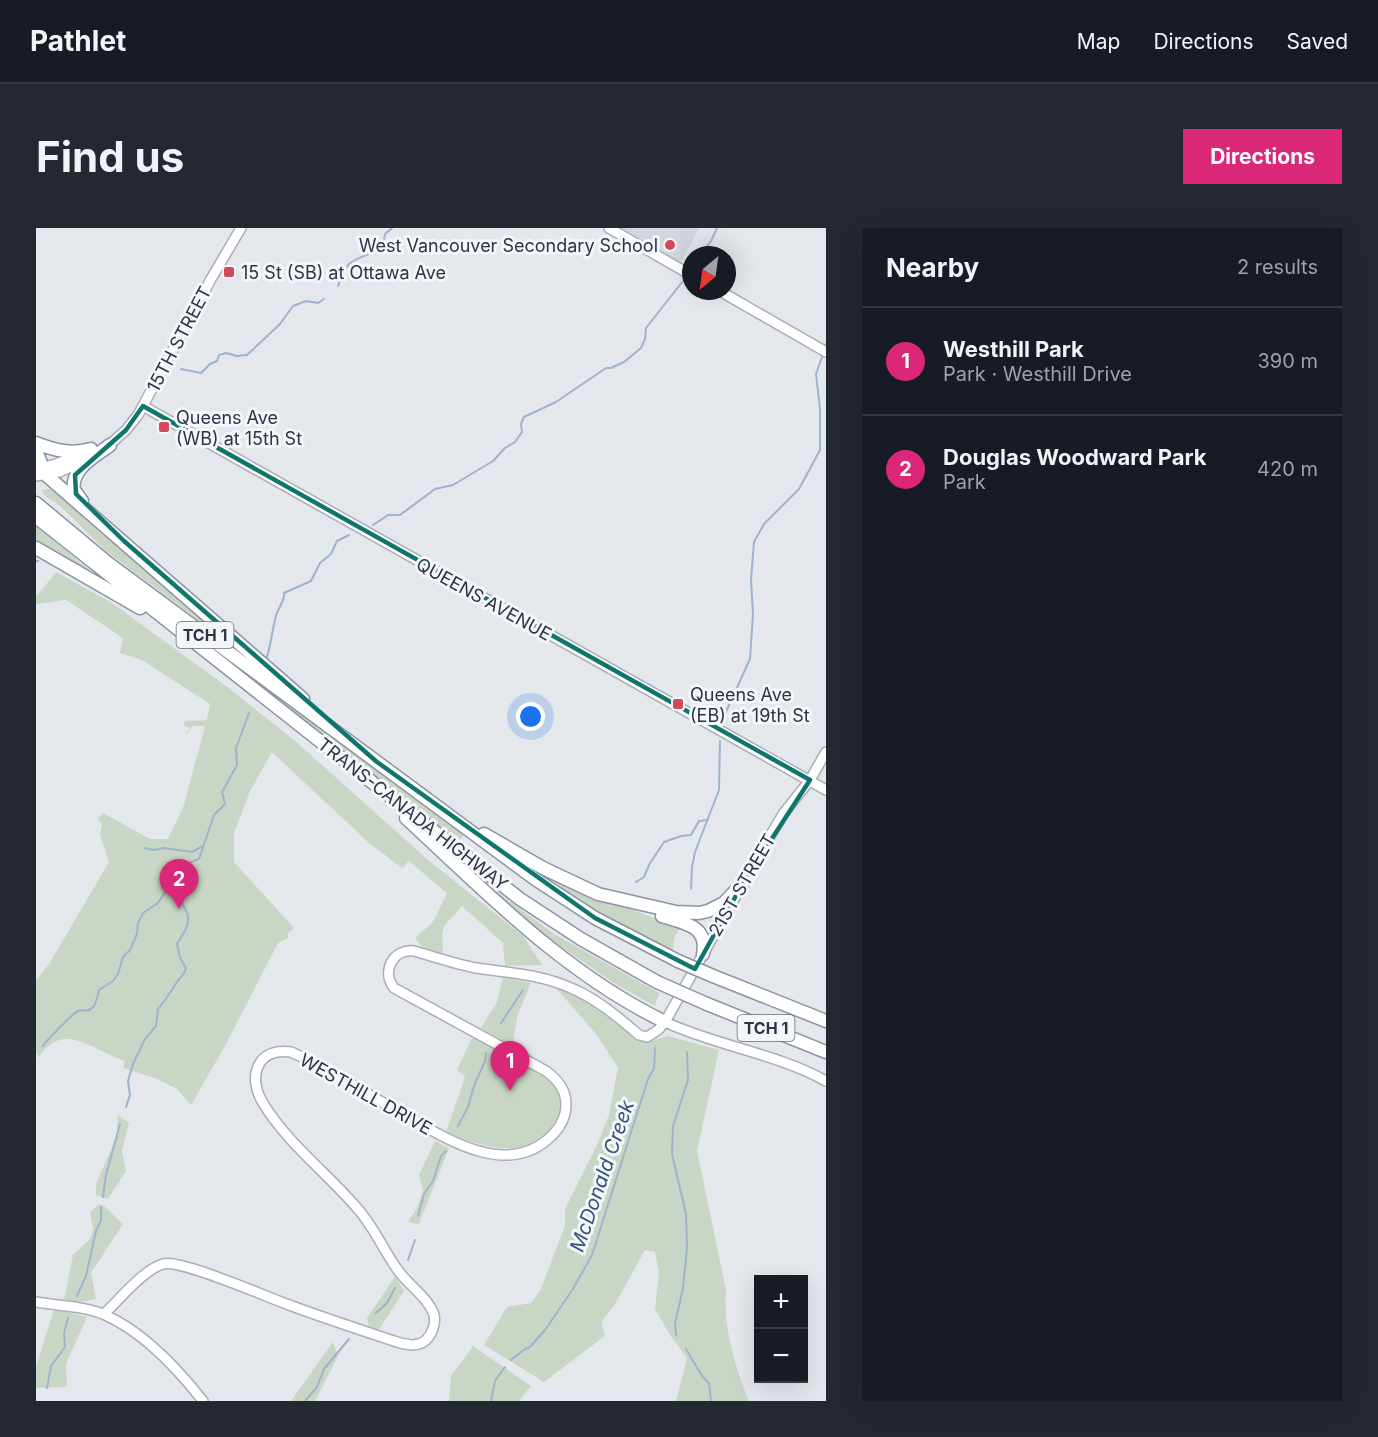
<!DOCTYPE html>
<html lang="en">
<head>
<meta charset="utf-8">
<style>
	:root { --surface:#171b24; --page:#242831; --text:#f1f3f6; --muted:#9ea1a6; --line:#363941; --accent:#db2777 }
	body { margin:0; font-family:Inter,sans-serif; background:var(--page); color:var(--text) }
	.controls { position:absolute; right:18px; bottom:18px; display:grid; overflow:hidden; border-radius:0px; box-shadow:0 6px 24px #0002 }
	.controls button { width:54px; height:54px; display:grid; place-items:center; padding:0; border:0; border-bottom:2px solid var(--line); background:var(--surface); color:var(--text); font:30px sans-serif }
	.compass { position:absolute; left:646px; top:18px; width:54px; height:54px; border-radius:50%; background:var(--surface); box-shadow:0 6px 24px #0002; rotate:209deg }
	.you { position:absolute; left:495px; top:489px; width:21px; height:21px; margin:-15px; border:4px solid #fff; border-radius:50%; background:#1a73e8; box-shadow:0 0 0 9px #1a73e833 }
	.badge { display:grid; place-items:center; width:39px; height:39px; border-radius:50%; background:var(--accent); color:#fff; font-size:20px; font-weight:700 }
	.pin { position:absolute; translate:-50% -50px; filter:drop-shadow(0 2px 3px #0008) }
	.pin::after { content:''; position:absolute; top:32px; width:21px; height:18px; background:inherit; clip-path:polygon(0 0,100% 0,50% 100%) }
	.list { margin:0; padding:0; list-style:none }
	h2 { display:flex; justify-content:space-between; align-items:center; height:78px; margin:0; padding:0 24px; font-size:26px }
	h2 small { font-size:20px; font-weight:400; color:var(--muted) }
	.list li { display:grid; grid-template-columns:39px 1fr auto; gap:18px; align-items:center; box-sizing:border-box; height:108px; padding:0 24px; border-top:2px solid var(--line) }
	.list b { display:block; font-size:22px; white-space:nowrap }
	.list p { margin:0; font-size:20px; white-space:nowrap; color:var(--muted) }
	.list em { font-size:20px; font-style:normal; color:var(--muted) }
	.map { position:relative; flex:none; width:790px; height:1173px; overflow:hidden; border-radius:0px }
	header { display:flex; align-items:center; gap:36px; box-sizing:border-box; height:84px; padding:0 30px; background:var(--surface); border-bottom:2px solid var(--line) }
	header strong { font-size:28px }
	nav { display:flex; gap:33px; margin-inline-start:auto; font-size:21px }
	.intro { display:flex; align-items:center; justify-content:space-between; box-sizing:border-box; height:144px; padding:0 36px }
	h1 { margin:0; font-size:42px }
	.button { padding:15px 27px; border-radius:0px; background:var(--accent); color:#fff; font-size:21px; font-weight:700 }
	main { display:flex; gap:36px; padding:0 36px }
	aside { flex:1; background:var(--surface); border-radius:0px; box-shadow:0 6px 24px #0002 }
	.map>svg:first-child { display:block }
	.built { fill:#d2d6de }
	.green { fill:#c9d6c5 }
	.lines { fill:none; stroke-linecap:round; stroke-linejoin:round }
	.stream { stroke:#9fb4cc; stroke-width:2 }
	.secondary-casing { stroke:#a9aeb7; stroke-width:12 }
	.highway-casing { stroke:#8b94a3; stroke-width:15 }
	.secondary { stroke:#fff; stroke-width:9 }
	.highway { stroke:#fff; stroke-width:12 }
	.highway-bridge-casing { stroke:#8b94a3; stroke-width:15; stroke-linecap:butt }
	.highway-bridge { stroke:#fff; stroke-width:12 }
	.marked { fill:none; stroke:#0f766e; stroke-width:4.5; stroke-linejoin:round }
	.poi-dot { fill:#d1495b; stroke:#f4f6f9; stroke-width:2 }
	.labels { text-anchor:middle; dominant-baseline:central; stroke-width:6; stroke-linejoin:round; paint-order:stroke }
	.shield { fill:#f4f6f9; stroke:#676e7b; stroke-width:1.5 }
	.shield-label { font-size:16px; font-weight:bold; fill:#2b3445 }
	.poi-label { font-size:18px; fill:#2b3445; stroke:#f4f6f9; text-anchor:start }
	.street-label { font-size:18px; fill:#2b3445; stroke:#f4f6f9 }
	.water-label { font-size:20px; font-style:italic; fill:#34527a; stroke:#f4f6f9 }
</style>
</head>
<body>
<header>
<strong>Pathlet</strong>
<nav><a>Map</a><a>Directions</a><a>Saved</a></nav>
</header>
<div class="intro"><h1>Find us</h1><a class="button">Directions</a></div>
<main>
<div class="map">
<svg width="790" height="1173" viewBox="0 0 790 1173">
	<rect width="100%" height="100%" fill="#e4e7ec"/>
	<path class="built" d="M 585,0 L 663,0 L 645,34 Z"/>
	<path class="green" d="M 17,260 L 204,423 L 70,323 L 24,278 L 9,268 L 6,262 Z
		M 0,298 L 69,355 L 0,317 Z
		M 20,344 L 76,375 L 190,458 L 259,513 L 391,631 L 487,708 L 506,737 L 469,738 L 467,715 L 426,678 C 407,701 405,693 407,726 L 386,719 L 379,710 L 397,694 L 411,665 L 373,633 L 366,640 L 332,614 L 236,524 L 214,563 L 198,605 L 198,634 L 258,700 L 252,705 L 252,710 L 242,715 L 189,818 L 155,877 L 141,861 L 119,850 L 87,840 L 89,833 C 59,824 27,791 3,829 L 0,824 L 0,753 L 13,736 L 73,634 L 64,607 L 66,596 L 62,590 L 67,585 L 114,611 L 132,611 L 148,577 L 169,498 L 156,498 L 152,505 L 145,501 L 151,504 L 154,500 L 147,497 L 149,493 L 171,492 L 174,476 L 106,432 L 84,425 L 87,410 L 30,372 L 0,376 L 0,369 Z
		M 118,374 L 428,607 L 419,616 L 233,465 L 182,428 Z
		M 491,633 L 549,664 L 644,700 L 638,710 L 637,723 L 576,694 L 488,638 Z
		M 453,659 L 520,707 L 623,765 L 619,778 L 578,755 L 505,705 Z
		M 467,748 L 495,755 L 482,786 L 476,818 L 445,800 L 461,774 Z
		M 520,760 L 542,767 L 599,809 L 612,814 L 632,808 L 683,822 L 661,923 L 690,1062 C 687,1099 699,1139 713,1173 L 640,1173 L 651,1130 L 636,1110 L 619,1081 L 623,1044 L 619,1024 L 609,1022 L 578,1078 L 565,1094 L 569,1108 L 508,1154 L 448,1117 L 471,1079 L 495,1075 L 504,1063 L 529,998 L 529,981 L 561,917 L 573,887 L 582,840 L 561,807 Z
		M 437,808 C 455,818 510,844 519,858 C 527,869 526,881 520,893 C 498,936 443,919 410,904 L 429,849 L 421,842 Z
		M 82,887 L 93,895 L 86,923 L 90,943 L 72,971 L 60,967 L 60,956 L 81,908 Z
		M 399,913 L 413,920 L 383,996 L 372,994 L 381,980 L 387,962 L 383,947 Z
		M 63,976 L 68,978 L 87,996 L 55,1045 L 60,1071 L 44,1074 L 28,1072 L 37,1027 L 54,1011 L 57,1002 L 54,984 Z
		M 359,1049 L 368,1063 L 342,1103 L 333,1100 L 331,1090 Z
		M 18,1081 L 51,1089 L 30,1136 L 31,1159 L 0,1160 L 0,1139 Z
		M 297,1114 L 302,1128 L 279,1173 L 255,1173 Z
		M 437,1118 L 495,1158 L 483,1173 L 413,1173 L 415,1148 Z"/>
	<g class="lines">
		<path class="stream" d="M 664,27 L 675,13 L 681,0
			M 302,58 C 312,27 319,34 344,21 L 347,17 L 349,6 L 356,0
			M 790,117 L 790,116
			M 145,141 L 165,145 L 174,136 L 181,133 L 183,127 L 190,125 L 201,128 L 211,127 L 244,96 L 257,78 L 270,73 L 282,75 L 288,71
			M 337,297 L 352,287 L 364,287 L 399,261 L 417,257 L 457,233 L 469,220 L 479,214 L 486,204 L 485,196 L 488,189 L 520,174 L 570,140 L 575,140 L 588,134 L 605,120 L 609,111 L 610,100 L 647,53
			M 0,333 L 2,333
			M 230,432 C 235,417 236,403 240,388 C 242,379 249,374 248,365 L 275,353 L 284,335 L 295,326 L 301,313 L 313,307
			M 687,498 L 689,486 L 714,431 L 717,386 L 715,352 L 718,314 L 728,296 L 763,261 L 784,222 L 784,181 L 780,146 L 786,129
			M 109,620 L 118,622 L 128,620 L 156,624 L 167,618
			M 600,654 L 608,649 L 613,637 L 628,614 L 645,608 L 655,607 L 663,593 L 672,592
			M 655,661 L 656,639 L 659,624 L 683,562 L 684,513
			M 465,795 L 487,762
			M 7,818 C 10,813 37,785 42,783 C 47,781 51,785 56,780 C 61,776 61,768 63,762 L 77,753 L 82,746 L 87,729 L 94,722 L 101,706 L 102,695 L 107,685 L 122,675 L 136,653 L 145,647 L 150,636 L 163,631 L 178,587 L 189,576 L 186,564 L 201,537 L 200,520 L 213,485
			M 90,879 L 94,867 L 92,853 L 97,836 L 109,811 L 120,798 L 122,781 C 129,773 133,766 139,757 C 143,750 148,748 150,740 L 144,730 L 141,716 C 149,702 159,693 146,676 C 142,670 136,667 132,662
			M 422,898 L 432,879 L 438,858 L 449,833 L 450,825
			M 67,969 L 70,947 L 84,896
			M 382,988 L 388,966 L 397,953 L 405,928 L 410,923
			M 372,1032 L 379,1012
			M 41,1068 L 50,1048 L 60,1003 L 65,992 L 65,979
			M 340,1085 L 351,1075 L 359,1060
			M 640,1107 L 639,1096 L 647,1060 L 651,1019 L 650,986 L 636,926 L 637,898 L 652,852 L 651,824
			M 650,1121 L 666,1148 L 673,1155 L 675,1173
			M 475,1132 L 489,1121 L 494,1119 L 509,1102 L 537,1061 L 556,1027 L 612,851 L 618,840 L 619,820
			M 11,1160 L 15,1138 L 29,1119 L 28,1105 L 32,1090
			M 269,1173 L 281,1159 L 288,1141 L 313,1111
			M 455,1173 L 459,1153 L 469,1139"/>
		<g class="secondary-casing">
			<path id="secondary" d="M 573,0 L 655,47
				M 684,63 L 790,124
				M 107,178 L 790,562
				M 71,219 L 90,202 L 102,187 L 175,51 L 205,0
				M 0,241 L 20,236 L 49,224
				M 0,248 L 23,244 L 49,233
				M 629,794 C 681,818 739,825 790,853
				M 0,1074 C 22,1078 49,1078 69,1087 C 108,1104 141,1140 167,1173
				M 68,1086 C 82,1073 108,1041 127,1036 C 145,1031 233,1070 256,1078 C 291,1091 328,1103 364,1115 C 373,1117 382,1119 390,1112 C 396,1106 400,1096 398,1087 C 393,1071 374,1058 364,1045 C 348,1024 339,1000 321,980 C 291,945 251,915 227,875 C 211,849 221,819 255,824 C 292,840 328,864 363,884 C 405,907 466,950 511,912 C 522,903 530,891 530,876 C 530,861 521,851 510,843 L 358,760 C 345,743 357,721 378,723 C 399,729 419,736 440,740 C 473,745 504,746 535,760 C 561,771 582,789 603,807 L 611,809 L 622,802 L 629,794 L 720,632 L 747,586 L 774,552 L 790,524"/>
		</g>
		<g class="highway-casing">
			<path id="highway" d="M 0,215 C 18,222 36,227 55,221
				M 0,223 L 10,247 L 267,471
				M 46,273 L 38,262 C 34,241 60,228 74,217
				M 0,275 L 72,335 L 499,651 L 559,690 L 642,733
				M 0,289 L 484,671 L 545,711 L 621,754
				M 0,320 L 104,380
				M 370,590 C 451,665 528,745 629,794
				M 448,606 L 507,640 L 562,666 L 640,684 L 663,685 L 672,683 L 688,675 L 707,655
				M 626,688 C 648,695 673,698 667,726
				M 677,748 L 790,793
				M 671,776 L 790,824"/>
		</g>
		<use href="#secondary" class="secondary"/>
		<use href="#highway" class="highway"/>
		<g class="highway-bridge-casing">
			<path id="highway-bridge" d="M 642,733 L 677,748
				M 621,754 L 671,776"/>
		</g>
		<use href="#highway-bridge" class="highway-bridge"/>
	</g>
	<path class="marked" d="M 107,178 L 774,552 L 707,655 L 659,741 L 559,690 L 341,534 L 88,313 L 40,266 L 39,247 L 90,202 Z"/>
	<g class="poi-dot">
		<circle cx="634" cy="17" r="6"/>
		<rect x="187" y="38" width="12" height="12" rx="3"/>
		<rect x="122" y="193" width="12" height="12" rx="3"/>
		<rect x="636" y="470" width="12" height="12" rx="3"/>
	</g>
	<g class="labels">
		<g class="shield">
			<rect x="140.5" y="394" width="57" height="26" rx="4.5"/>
			<rect x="701.5" y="787" width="57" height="26" rx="4.5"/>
		</g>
		<g class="shield-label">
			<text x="169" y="407">TCH 1</text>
			<text x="730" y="800">TCH 1</text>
		</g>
		<g class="poi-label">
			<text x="622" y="17" text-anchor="end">West Vancouver Secondary School</text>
			<text x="205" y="44">15 St (SB) at Ottawa Ave</text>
			<text x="140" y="189">Queens Ave<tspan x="140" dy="21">(WB) at 15th St</tspan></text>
			<text x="654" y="466">Queens Ave<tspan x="654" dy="21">(EB) at 19th St</tspan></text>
		</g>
		<g class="street-label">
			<text transform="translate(143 111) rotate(-62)">15TH STREET</text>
			<text transform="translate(448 371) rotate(29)">QUEENS AVENUE</text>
			<text transform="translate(377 586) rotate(38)">TRANS-CANADA HIGHWAY</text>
			<text transform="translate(706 657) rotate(-60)">21ST STREET</text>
			<text transform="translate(330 866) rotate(29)">WESTHILL DRIVE</text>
		</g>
		<g class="water-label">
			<text transform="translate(566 948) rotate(-71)">McDonald Creek</text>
		</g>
	</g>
</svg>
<div class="controls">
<button>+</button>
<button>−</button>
</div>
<svg class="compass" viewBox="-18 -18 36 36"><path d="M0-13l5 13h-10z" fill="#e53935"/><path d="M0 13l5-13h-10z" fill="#9ea1a6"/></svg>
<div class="you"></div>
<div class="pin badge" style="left:474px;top:863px">1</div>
<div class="pin badge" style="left:143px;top:681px">2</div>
</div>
<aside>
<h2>Nearby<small>2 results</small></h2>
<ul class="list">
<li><span class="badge">1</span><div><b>Westhill Park</b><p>Park · Westhill Drive</p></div><em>390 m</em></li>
<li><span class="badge">2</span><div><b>Douglas Woodward Park</b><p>Park</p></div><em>420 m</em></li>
</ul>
</aside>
</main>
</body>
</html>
